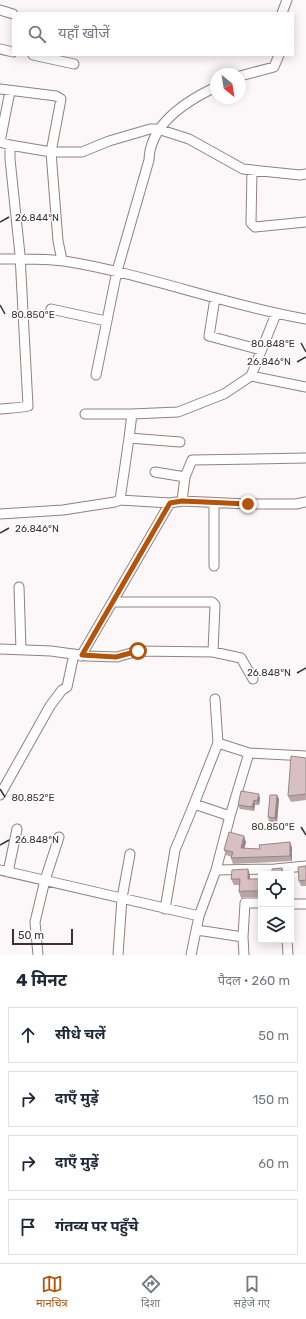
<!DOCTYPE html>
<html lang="hi">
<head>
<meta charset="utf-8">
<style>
	:root { --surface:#fff; --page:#f2f2f3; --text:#1f2937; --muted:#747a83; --line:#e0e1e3; --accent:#b45309 }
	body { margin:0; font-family:Rubik,"Noto Sans Devanagari",sans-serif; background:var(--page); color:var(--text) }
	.controls { position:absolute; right:12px; bottom:12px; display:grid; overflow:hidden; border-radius:0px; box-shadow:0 2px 10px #0003 }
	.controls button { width:36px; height:36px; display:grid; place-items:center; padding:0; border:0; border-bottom:1px solid var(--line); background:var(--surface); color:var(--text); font:20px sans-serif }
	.compass { position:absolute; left:210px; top:68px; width:36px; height:36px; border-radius:50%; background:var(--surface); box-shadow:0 2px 10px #0003; rotate:150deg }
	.scale { position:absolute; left:12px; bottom:10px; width:61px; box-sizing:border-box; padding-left:4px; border:2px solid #3a3132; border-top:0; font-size:11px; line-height:14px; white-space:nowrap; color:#3a3132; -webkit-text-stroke:3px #fff; paint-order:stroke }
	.stop { position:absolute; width:12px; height:12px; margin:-9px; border:3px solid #b45309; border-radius:50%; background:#fff }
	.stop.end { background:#b45309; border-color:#fff; box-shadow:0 1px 4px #0008 }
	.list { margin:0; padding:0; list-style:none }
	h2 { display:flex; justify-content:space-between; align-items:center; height:52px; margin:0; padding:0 16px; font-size:17px }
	h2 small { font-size:13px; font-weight:400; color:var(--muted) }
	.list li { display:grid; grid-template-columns:26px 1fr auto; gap:12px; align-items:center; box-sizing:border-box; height:56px; margin:0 8px 8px; padding:0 8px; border:1px solid var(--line); border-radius:0px }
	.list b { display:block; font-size:15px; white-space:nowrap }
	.list em { font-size:13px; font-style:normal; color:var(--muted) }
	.icon { flex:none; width:22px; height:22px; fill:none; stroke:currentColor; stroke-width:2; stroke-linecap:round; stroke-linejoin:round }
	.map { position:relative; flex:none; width:306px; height:955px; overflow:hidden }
	.search { position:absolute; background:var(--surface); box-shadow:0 2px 10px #0003; left:12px; right:12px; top:12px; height:44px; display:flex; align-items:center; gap:10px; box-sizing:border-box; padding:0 14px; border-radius:0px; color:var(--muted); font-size:15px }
	.sheet { height:308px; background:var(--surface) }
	nav { display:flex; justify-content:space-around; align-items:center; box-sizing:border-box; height:56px; border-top:1px solid var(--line); background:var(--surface); font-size:11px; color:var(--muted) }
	nav a { display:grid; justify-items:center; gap:2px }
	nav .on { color:var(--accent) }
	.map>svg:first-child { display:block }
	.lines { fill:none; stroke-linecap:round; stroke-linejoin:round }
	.minor-casing { stroke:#957f82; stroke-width:11 }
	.minor { stroke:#fff; stroke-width:9 }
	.wall { fill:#b9a4a7 }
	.shaded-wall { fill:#968688 }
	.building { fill:#d7bfc2; stroke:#968688 }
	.route { stroke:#b45309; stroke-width:5 }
	.ticks { fill:none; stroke:#3a3132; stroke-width:1.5 }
	.ticks-label { font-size:10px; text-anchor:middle; fill:#3a3132; stroke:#fff; stroke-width:3; stroke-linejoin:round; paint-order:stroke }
</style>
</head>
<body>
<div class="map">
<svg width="306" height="955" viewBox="0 0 306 955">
	<rect width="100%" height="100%" fill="#fcf7f8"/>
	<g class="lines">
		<g class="minor-casing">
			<path id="minor" d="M 0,10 L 13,14
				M 282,13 L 287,0
				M 0,49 L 13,52
				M 33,55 L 74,64
				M 240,76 L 274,67 L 279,55
				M 0,89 L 56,96 L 61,99 L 51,152 L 58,241 L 62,260
				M 0,142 L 10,145 L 51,152 L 82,152 L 109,141 L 150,129 L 158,129 L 189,139 L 243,169 L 300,175 L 306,174
				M 0,142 L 10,91
				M 252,170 L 251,223 L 255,227 L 306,222
				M 0,259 C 21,259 43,258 64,261 C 146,274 224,305 306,319
				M 215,298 L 209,336 L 261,350
				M 51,309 L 106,321
				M 96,375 L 117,271 L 149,160 C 150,124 186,101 216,87
				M 251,376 L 306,387
				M 0,409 C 9,408 19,408 28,406 L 20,255 L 10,159 L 10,145
				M 85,414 L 132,414 L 178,412 L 224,394 L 251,376 L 276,314
				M 129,438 L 132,414
				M 155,472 L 185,477
				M 120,500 L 129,438 L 180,442
				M 182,501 L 185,477 L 192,460 L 306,458
				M 0,514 L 63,510 L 115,502 L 120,500 L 170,503 L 182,501 L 248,504 L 296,504 L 306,502
				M 214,566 L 214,503
				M 19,587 L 21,650
				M 113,602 L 212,602 L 215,605 L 213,652
				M 0,649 L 51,651 L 87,656 L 117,657 L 138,651 L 213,652 L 241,658 L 253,679
				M 81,656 L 170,503
				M 218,743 L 249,753 L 306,756
				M 0,795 L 50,706 L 62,690 L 67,687 L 74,654
				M 194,804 L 218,743 L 215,699
				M 0,870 L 199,916
				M 216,870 L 275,869 L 306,866
				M 8,872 L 17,829
				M 291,904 L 306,904
				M 165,909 L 175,850 L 194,804 L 230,816
				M 197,930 L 243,937 L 245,903 L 261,903
				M 243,937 L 244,955
				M 287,940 L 288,955
				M 38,955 L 35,922 L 45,880 L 59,837
				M 118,955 L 122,898 L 130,854
				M 191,955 L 199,916 L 216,870 L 230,816 L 249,753"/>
		</g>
		<use href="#minor" class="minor"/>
	</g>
	<path class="wall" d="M 306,758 L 306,800 L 291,802 L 288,796 Z
		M 277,795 L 279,799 L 277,822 L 269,822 L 268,817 Z
		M 260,798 L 259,805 L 255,805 L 254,811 L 240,809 L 238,805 Z
		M 246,842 L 244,849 L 260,849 L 290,842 L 292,848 L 292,861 L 233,864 L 231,858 L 232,857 L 226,855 L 224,850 Z
		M 305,866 L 306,866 L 306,886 L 301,886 L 299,881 Z
		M 250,875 L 250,879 L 261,879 L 261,897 L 245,897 L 241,898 L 239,892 L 239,885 L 234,885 L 231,879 Z"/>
	<path class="shaded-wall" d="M 259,794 L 260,798 L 259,805 L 257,801 Z
		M 277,795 L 279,799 L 277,822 L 275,818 Z
		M 254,800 L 255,805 L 254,811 L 252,807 Z
		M 244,836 L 246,842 L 243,854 L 241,848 Z
		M 290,842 L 292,848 L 292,861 L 290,856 Z
		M 282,868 L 284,874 L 282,874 Z
		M 248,869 L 250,875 L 250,885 L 248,879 Z"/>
	<path class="building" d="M 291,756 L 306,758 L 306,794 L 288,796 Z
		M 241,791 L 259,794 L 257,801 L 254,800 L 252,807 L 238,805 Z
		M 270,795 L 277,795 L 275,818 L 268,817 Z
		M 229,832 L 244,836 L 241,848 L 260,849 L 259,845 L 290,842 L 290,856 L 231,858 L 233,852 L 224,850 Z
		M 305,866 L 306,866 L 306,880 L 299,881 L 298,867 Z
		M 282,868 L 282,874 L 272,874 L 272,869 Z
		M 248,869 L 248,879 L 261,879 L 261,892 L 259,891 L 243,891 L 239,892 L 240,879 L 231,879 L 232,870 Z"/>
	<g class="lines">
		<path class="route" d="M 138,651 L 116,657 L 82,655 L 170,503 L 182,501 L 248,504"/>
	</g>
	<path class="ticks" d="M 0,222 L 9,217M 0,305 L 5,314M 301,343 L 306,352M 297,362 L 306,357M 0,533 L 9,528M 297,673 L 306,668M 0,789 L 5,797M 301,827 L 306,835M 0,845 L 9,840"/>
	<g class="ticks-label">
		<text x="37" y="221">26.844°N</text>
		<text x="33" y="318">80.850°E</text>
		<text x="273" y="347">80.848°E</text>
		<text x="269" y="365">26.846°N</text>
		<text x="37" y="532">26.846°N</text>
		<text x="269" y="676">26.848°N</text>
		<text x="33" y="801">80.852°E</text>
		<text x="273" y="830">80.850°E</text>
		<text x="37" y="843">26.848°N</text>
	</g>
</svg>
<div class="controls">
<button><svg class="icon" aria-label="locate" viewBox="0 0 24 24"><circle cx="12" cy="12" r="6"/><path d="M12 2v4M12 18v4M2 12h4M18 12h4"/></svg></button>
<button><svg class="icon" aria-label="layers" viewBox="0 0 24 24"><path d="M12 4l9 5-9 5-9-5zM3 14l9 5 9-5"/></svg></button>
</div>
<svg class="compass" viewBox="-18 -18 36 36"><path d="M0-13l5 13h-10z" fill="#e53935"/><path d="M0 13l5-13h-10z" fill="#747a83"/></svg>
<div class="scale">50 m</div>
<div class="stop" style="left:138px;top:651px"></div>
<div class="stop end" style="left:248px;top:504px"></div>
<div class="search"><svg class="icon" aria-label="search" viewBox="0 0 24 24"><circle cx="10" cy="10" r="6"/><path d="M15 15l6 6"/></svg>यहाँ खोजें</div>
</div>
<section class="sheet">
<h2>4 मिनट<small>पैदल · 260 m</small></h2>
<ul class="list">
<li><svg class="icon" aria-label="ahead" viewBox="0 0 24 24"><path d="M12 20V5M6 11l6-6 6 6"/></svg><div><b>सीधे चलें</b></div><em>50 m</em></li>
<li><svg class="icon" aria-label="right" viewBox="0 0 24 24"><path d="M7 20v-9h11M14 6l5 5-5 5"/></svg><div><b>दाएँ मुड़ें</b></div><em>150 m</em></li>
<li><svg class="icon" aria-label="right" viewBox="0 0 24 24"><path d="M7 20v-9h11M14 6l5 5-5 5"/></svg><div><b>दाएँ मुड़ें</b></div><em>60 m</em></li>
<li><svg class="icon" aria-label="arrive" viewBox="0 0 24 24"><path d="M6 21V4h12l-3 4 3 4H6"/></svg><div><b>गंतव्य पर पहुँचे</b></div></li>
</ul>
</section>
<nav>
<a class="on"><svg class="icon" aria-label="map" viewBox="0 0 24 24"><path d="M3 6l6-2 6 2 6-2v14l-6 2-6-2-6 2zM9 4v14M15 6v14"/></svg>मानचित्र</a>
<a><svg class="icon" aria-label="directions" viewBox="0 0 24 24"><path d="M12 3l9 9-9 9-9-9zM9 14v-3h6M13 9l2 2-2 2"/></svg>दिशा</a>
<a><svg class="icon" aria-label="saved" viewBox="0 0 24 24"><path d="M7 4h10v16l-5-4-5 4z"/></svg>सहेजे गए</a>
</nav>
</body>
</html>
